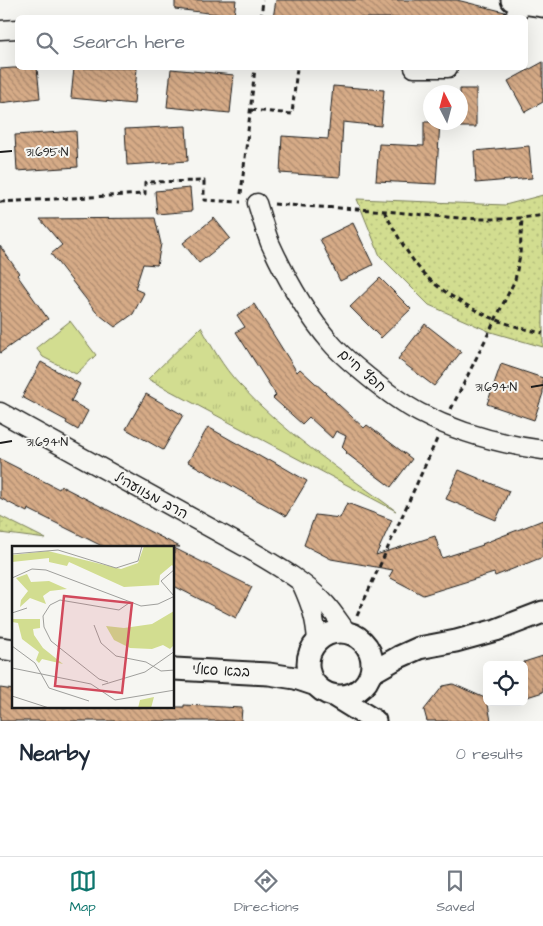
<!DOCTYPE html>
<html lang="en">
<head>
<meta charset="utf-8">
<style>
	:root { --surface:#fff; --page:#f6f6f7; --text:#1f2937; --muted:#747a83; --line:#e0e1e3; --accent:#0f766e }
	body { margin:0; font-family:"Architects Daughter","Playpen Sans Hebrew",sans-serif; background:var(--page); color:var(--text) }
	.controls { position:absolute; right:15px; bottom:15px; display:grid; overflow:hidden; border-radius:8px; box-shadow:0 5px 20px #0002 }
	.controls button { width:45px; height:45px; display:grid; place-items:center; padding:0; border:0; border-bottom:1px solid var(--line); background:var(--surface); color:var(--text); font:25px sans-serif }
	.compass { position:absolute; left:423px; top:85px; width:45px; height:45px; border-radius:50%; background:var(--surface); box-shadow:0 5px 20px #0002; rotate:354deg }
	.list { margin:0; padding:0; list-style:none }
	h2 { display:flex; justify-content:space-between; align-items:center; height:65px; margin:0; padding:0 20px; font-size:21px }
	h2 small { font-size:16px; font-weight:400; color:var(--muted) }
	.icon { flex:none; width:28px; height:28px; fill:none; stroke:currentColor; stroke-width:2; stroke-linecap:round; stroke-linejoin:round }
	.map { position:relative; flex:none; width:543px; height:721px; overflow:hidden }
	.search { position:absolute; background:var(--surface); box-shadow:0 5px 20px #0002; left:15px; right:15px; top:15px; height:55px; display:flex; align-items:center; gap:12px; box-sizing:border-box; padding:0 18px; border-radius:8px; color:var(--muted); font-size:19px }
	.sheet { height:135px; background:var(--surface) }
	nav { display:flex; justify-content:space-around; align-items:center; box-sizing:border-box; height:70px; border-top:1px solid var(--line); background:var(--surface); font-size:14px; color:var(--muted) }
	nav a { display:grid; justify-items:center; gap:2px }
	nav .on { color:var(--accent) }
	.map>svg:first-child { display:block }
	.grass { fill:url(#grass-tufts); stroke:#777c56 }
	.park { fill:url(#park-dots); stroke:#777c56 }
	.pitch { fill:#d2dd90; stroke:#777c56 }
	.building { fill:url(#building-back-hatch); stroke:#1c1c1c }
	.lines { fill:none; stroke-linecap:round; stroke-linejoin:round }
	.minor-casing { stroke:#1c1c1c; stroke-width:21 }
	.tertiary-casing { stroke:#1c1c1c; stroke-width:25 }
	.path { stroke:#1c1c1c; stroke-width:3; stroke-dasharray:5 4; stroke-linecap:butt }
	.minor { stroke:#f6f6f2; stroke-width:18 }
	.tertiary { stroke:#f6f6f2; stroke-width:21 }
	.ticks { fill:none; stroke:#1c1c1c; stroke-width:2 }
	.labels { text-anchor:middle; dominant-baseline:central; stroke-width:4; stroke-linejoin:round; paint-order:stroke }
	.street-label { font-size:14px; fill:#1c1c1c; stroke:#f6f6f2 }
	.inset-road { fill:none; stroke:#9f9f9c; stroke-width:1 }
	.view { fill:#d1495b; fill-opacity:0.15; stroke:#d1495b; stroke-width:2.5 }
	.inset-edge { fill:none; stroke:#1c1c1c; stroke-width:2.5 }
	.ticks-label { font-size:12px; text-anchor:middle; fill:#1c1c1c; stroke:#f6f6f2; stroke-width:4; stroke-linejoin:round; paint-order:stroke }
</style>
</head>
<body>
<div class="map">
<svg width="543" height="721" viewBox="0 0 543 721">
	<defs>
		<pattern id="grass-tufts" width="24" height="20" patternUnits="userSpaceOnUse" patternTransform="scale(1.25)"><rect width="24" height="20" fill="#d2dd90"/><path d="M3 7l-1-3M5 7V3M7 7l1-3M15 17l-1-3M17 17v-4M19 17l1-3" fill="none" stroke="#b4bd7c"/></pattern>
		<pattern id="park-dots" width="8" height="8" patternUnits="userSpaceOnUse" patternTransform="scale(1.25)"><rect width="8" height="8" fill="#d2dd90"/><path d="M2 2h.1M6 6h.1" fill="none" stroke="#b4bd7c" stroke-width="1.8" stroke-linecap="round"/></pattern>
		<pattern id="building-back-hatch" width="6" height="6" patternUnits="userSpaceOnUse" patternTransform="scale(1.25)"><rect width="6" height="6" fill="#d6ab87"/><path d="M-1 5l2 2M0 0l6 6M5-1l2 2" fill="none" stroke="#ad8a6e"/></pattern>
	</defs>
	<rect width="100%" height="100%" fill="#f6f6f2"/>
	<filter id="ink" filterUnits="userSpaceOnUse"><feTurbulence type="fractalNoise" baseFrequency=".02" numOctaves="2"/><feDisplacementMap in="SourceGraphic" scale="10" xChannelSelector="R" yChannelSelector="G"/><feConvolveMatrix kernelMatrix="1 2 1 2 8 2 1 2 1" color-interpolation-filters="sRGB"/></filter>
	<g filter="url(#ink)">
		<path class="grass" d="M 201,327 C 212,347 223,367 239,384 C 284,433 342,471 396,511 L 148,379 Z"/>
		<path class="park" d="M 543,195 L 543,347 L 491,332 L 429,305 L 380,256 L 357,199 L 505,205 Z
			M 0,516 L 46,539 L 0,533 Z"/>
		<path class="pitch" d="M 70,321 L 96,355 L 76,374 L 43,357 L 36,348 Z"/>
		<path class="building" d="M 175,0 L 236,0 L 234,16 L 175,9 Z
			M 276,0 L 457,0 L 505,12 L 503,18 L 273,18 Z
			M 543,62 L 543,102 L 525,112 L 508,81 Z
			M 13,68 L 37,68 L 40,98 L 0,103 L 0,69 Z
			M 74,68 L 137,68 L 134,104 L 71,98 Z
			M 171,69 L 234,75 L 230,113 L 167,107 Z
			M 333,86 L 384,90 L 381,126 L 343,122 L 340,177 L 280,173 L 282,136 L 328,139 Z
			M 460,89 L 476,89 L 476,127 L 460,127 Z
			M 424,122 L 440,122 L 436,184 L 376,181 L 379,144 L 424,146 Z
			M 186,126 L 188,161 L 127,165 L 125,129 Z
			M 76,131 L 78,167 L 17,171 L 15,135 Z
			M 529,146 L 532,178 L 476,183 L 474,151 Z
			M 190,188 L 192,211 L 157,214 L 155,191 Z
			M 155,218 L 161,244 L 157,265 L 143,264 L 135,289 L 144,293 L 133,314 L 115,327 L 96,312 L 51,254 L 62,245 L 40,219 Z
			M 214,218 L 230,238 L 199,263 L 183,243 Z
			M 353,223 L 373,265 L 340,281 L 320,239 Z
			M 0,246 L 19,273 L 17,275 L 48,319 L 0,353 Z
			M 380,278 L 411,309 L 381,338 L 350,307 Z
			M 254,304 L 297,372 L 300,369 L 364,428 L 367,425 L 412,459 L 391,487 L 346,453 L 347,452 L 342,447 L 346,436 L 336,431 L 332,438 L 309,417 L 302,424 L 273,398 L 276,395 L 236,332 L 245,327 L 237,315 Z
			M 425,324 L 461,352 L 434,386 L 398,359 Z
			M 41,362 L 80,384 L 71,401 L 88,411 L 78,430 L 66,423 L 67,421 L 22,397 Z
			M 501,364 L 543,378 L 543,393 L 534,420 L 487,404 Z
			M 146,394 L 183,415 L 163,450 L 126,429 Z
			M 208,427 L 268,461 L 269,459 L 307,481 L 286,516 L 188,462 Z
			M 0,459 L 59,489 L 61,486 L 180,547 L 104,547 L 28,509 L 27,512 L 0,498 Z
			M 459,470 L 509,491 L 496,520 L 446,499 Z
			M 347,503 L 392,520 L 376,555 L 435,536 L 442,558 L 483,545 L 482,544 L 543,520 L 543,557 L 495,576 L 494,573 L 423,595 L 389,577 L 393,570 L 331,559 L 304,545 L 315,515 L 340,518 Z
			M 174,548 L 252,587 L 236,618 L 174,586 Z
			M 543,656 L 543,692 L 524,698 L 524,662 Z
			M 453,684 L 487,699 L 491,721 L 427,721 L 424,710 L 443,686 Z
			M 0,688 L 14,690 L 14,707 L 184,707 L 184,705 L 242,708 L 241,721 L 0,721 Z"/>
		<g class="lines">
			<g class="minor-casing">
				<path id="minor" d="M 514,18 L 523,3
					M 0,30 L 18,29
					M 414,68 L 448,68
					M 257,203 C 261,216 265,230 270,243 C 286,278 306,314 331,343 C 341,355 355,366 367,376 C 384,390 401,403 420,413 C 459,433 500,444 543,450
					M 0,412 L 245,547 C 272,563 305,581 326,604 C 334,613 340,623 347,632
					M 302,585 C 311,605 316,620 317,642"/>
			</g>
			<g class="tertiary-casing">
				<path id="tertiary" d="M 512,0 L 523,3 L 543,6
					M308 664a32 32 0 1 1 64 0a32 32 0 1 1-64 0Z
					M 0,648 L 14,650
					M 174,669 L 269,674 L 295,678 L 316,685
					M 371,673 L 399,657 L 419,648 L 456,641 L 496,630 L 543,612
					M 333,695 L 375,721"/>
			</g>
			<path class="path" d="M 261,18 L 263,0
				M 251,110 L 292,114 L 297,68
				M 241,194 L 255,68
				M 0,202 L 145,194 L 145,182 L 204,181 L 204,200 L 241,202
				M 274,204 C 311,207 349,208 386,211 C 437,216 492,224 543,215
				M 384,211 C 396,233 407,254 423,273 C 430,281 439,287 447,293 C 478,314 507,326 543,333
				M 451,409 L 515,280 L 520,255 L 522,217
				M 357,616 L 437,439"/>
			<use href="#minor" class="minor"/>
			<use href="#tertiary" class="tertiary"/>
		</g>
	</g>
	<path class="ticks" d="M 0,152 L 12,151M 531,387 L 543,385M 0,443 L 12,441"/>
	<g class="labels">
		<g class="street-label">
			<text transform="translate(362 371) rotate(41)">חפץ חיים</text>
			<text transform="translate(151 496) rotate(29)">הרב מזוועהיל</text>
			<text transform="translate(221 671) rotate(3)">בבא סאלי</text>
		</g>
	</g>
	<g transform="translate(12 546)">
		<rect width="162" height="162" fill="#f6f6f2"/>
		<path d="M 132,0 L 162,0 L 162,21 L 160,19 L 148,29 L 147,39 L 112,41 L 57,16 L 55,20 L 37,16 L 37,12 L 0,16 L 0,9 L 36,5 L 109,23 L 126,17 Z" fill="#d2dd90"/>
		<path d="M 15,28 L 19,36 L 37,35 L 55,43 L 38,45 L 31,50 L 34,58 L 18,52 L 8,61 L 9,54 L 16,45 L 4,32 ZM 162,65 L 162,99 L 158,103 L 151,99 L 140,103 L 118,102 L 102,94 L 94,80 L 112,82 L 140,78 ZM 0,73 L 28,73 L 28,82 L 21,83 L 22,89 L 31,102 L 51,118 L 30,113 L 27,117 L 24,114 L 27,106 L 10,93 L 6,77 L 0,76 ZM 142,151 L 139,162 L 126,162 L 128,154 Z" fill="#d2dd90"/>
		<path class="inset-road" d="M 0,8 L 46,4 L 104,22 L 126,15 L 130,0M 0,32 L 20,23 L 34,24 L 129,60 L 146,58 L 163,50M 162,50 L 149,35 L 163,23M 0,67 L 15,62M 82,79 L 89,97 L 104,110 L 134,116 L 149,125 L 163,124M 0,100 L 23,117 L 37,142 L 77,155M 0,122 L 79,138 L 103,154 L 163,144M 96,136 L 87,133 L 39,95 L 32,81 L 31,70 L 38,59 L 48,54 L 107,64 L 117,57M 90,139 L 133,126 L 163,105M 0,150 L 37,162"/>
		<path class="view" d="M 52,50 L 120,57 L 110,147 L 43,140 Z"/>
		<rect width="162" height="162" class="inset-edge"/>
	</g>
	<g class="ticks-label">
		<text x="47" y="156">31.695°N</text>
		<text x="496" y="391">31.694°N</text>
		<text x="47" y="446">31.694°N</text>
	</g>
</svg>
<div class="controls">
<button><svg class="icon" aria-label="locate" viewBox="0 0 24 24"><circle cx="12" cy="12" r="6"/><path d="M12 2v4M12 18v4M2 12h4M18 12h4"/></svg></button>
</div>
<svg class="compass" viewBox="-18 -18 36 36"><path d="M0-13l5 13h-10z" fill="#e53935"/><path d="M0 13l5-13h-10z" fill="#747a83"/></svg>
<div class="search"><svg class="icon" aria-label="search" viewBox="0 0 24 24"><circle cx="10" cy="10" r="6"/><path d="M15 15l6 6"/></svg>Search here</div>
</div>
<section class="sheet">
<h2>Nearby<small>0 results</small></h2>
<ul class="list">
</ul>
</section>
<nav>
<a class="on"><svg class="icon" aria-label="map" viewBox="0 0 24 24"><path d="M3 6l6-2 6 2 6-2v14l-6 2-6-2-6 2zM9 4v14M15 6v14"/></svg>Map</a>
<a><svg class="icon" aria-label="directions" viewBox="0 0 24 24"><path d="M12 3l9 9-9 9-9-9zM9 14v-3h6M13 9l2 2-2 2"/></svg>Directions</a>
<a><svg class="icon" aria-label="saved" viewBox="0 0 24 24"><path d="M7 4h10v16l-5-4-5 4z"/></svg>Saved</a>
</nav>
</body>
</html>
